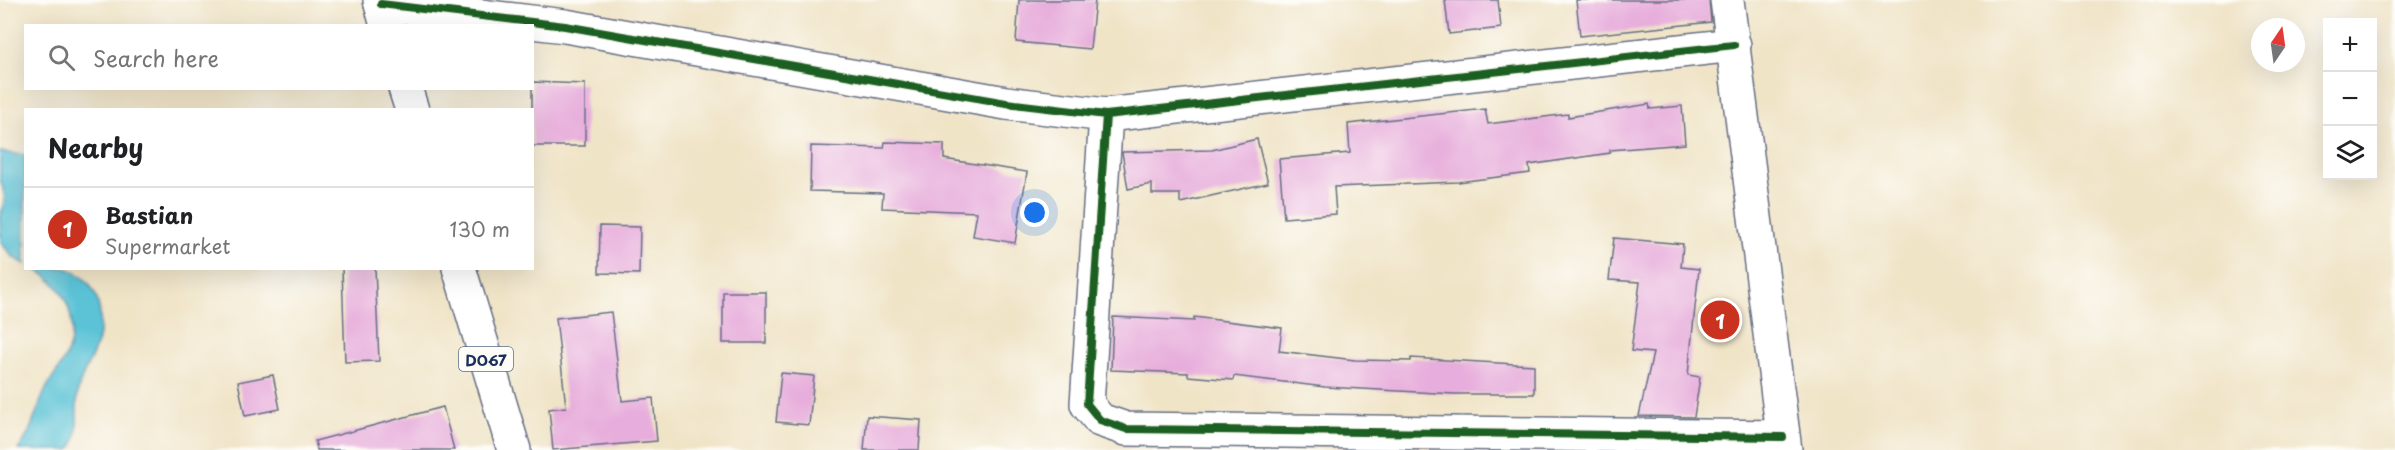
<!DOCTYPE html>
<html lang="en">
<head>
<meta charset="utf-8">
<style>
	:root { --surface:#fff; --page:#f2f2f2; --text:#202124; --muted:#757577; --line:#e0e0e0; --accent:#c8321e }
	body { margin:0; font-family:"Playpen Sans",sans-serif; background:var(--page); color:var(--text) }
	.controls { position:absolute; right:18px; top:18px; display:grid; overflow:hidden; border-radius:0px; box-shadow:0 6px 24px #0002 }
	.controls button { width:54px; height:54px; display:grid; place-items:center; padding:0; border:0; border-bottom:2px solid var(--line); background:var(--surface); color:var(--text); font:30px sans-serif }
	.compass { position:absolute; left:2251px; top:18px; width:54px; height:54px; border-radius:50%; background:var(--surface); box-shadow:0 6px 24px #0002; rotate:13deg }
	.you { position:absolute; left:1035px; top:213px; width:21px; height:21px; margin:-15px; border:4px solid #fff; border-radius:50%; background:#1a73e8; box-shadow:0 0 0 9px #1a73e833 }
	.badge { display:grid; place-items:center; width:39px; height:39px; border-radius:50%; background:var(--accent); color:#fff; font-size:20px; font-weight:700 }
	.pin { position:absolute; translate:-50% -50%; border:3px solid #fff; box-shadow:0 2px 6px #0006 }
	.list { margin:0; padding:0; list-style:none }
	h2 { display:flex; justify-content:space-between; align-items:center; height:78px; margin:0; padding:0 24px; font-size:26px }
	h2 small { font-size:20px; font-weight:400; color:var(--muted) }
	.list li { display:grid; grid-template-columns:39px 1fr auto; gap:18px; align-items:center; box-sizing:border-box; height:84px; padding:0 24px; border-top:2px solid var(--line) }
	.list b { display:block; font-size:22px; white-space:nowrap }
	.list p { margin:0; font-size:20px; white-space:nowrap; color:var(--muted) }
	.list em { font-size:20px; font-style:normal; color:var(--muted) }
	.icon { flex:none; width:33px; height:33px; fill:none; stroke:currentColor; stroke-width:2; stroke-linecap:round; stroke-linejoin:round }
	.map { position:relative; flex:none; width:2395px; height:450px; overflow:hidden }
	.search { position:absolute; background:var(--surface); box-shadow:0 6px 24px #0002; left:24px; top:24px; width:510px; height:66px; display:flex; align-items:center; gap:15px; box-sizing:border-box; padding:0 21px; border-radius:0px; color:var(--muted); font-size:22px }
	.panel { position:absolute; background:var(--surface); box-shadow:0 6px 24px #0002; left:24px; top:108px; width:510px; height:162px; border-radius:0px }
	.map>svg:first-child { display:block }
	.water { fill:#5bc3d7; stroke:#3b799a; stroke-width:1.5 }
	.building { fill:#e7addc }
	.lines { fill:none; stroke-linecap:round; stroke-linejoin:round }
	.minor-casing { stroke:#666e83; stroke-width:36 }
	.major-casing { stroke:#666e83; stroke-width:36 }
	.minor { stroke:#fff; stroke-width:33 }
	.major { stroke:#fff; stroke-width:33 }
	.cycleway-casing { stroke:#fdfcf7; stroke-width:11 }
	.cycleway { stroke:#1b5e20; stroke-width:8 }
	.labels { text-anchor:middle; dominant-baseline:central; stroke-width:6; stroke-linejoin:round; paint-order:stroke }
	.shield { fill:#fdfcf7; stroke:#5f6c8c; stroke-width:1.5 }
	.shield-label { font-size:15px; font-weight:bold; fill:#1b2f5e }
</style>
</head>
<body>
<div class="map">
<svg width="2395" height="450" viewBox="0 0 2395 450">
	<rect width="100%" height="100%" fill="#fdfcf7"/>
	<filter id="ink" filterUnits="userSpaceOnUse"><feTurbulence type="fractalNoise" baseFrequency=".0167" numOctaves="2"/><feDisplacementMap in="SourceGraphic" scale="12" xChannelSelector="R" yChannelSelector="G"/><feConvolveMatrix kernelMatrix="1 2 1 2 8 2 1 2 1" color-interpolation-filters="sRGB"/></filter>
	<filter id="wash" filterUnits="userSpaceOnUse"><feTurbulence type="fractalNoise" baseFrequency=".008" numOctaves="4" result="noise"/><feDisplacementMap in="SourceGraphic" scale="24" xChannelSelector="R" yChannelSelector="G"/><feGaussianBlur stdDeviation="1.35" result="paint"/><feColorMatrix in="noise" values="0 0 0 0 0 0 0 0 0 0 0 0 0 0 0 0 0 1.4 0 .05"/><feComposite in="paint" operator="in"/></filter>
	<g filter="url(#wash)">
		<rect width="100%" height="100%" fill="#f0e4c7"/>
		<path class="water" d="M 0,152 L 25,155 L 25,264 L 14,258 L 1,243 L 0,219 L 5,197 L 0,178 Z
			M 35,269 C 45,268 59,266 68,269 C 99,280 105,315 97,343 C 93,358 83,371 79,386 C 73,406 83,433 70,450 L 18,450 C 33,431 36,408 47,387 C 54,375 63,365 68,351 C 79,318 65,285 35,269 Z"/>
		<g id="blocks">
			<path class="building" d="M 1019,0 L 1095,0 L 1090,49 L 1016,42 Z
				M 1445,0 L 1498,0 L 1501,28 L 1449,34 Z
				M 1576,0 L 1709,0 L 1711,22 L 1580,36 Z
				M 532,82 L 585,84 L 585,146 L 532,146 Z
				M 1649,104 L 1650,109 L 1682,106 L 1685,144 L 1610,150 L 1610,153 L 1529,165 L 1530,173 L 1458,182 L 1334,187 L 1336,214 L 1284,218 L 1279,159 L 1350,153 L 1348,124 L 1485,109 L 1488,124 L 1568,114 L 1568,117 Z
				M 1257,139 L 1268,183 L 1180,203 L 1180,194 L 1152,194 L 1152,184 L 1128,189 L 1122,152 L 1212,150 Z
				M 885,142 L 944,144 L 944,159 L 1027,172 L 1015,243 L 973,236 L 977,212 L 882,208 L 883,193 L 810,191 L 811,146 L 884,148 Z
				M 600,226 L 640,227 L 639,274 L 599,273 Z
				M 1614,238 L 1683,244 L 1681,267 L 1699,269 L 1688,375 L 1700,377 L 1694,417 L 1639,416 L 1653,353 L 1631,351 L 1640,282 L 1609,280 Z
				M 342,268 L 375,268 L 379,361 L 345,362 Z
				M 723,292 L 766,292 L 766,343 L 723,343 Z
				M 611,312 L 622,401 L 653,398 L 657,441 L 553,450 L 549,409 L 566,407 L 556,318 Z
				M 1113,317 L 1194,321 L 1194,317 L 1282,328 L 1279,351 L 1355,360 L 1411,361 L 1411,358 L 1534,365 L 1534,394 L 1455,394 L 1325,387 L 1234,376 L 1233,380 L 1188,376 L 1188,373 L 1111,370 Z
				M 781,373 L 814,376 L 809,425 L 776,422 Z
				M 273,375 L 280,409 L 245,416 L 238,382 Z
				M 443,407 L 454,450 L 317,450 L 315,441 Z
				M 867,416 L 921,420 L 919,450 L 864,450 Z"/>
		</g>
	</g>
	<g filter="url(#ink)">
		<use href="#blocks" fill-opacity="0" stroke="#666e83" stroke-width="1.5"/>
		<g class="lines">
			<g class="minor-casing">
				<path id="minor" d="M 1727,0 L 1785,450
					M 381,4 L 565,26 L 1006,103 L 1106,115 L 1734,45
					M 1106,115 L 1087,404 L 1100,420 L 1126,429 L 1783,437"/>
			</g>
			<g class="major-casing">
				<path id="major" d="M 380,0 L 387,26
					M 405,88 L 412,110
					M 459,268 L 514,450"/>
			</g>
			<use href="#minor" class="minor"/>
			<use href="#major" class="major"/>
			<g class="cycleway-casing">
				<path id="cycleway" d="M 381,4 L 565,26 L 1006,103 L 1106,115 L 1734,45
					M 1106,115 L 1087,404 L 1100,420 L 1126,429 L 1783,437"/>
			</g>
			<use href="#cycleway" class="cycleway"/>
		</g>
	</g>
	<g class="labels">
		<rect class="shield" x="459" y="347" width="54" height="24" rx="4.5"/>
		<g class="shield-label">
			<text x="486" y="359">D067</text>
		</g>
	</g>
</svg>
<div class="controls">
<button>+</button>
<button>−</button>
<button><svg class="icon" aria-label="layers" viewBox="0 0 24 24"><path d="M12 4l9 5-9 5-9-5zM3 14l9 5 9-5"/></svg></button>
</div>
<svg class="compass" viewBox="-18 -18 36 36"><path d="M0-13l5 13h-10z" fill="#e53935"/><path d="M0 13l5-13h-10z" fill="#757577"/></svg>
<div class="you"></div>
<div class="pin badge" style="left:1720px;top:320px">1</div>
<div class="search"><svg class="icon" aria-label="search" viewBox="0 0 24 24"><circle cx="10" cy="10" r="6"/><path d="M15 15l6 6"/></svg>Search here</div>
<section class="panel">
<h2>Nearby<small></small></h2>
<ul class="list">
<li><span class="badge">1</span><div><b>Bastian</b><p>Supermarket</p></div><em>130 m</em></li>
</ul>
</section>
</div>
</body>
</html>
